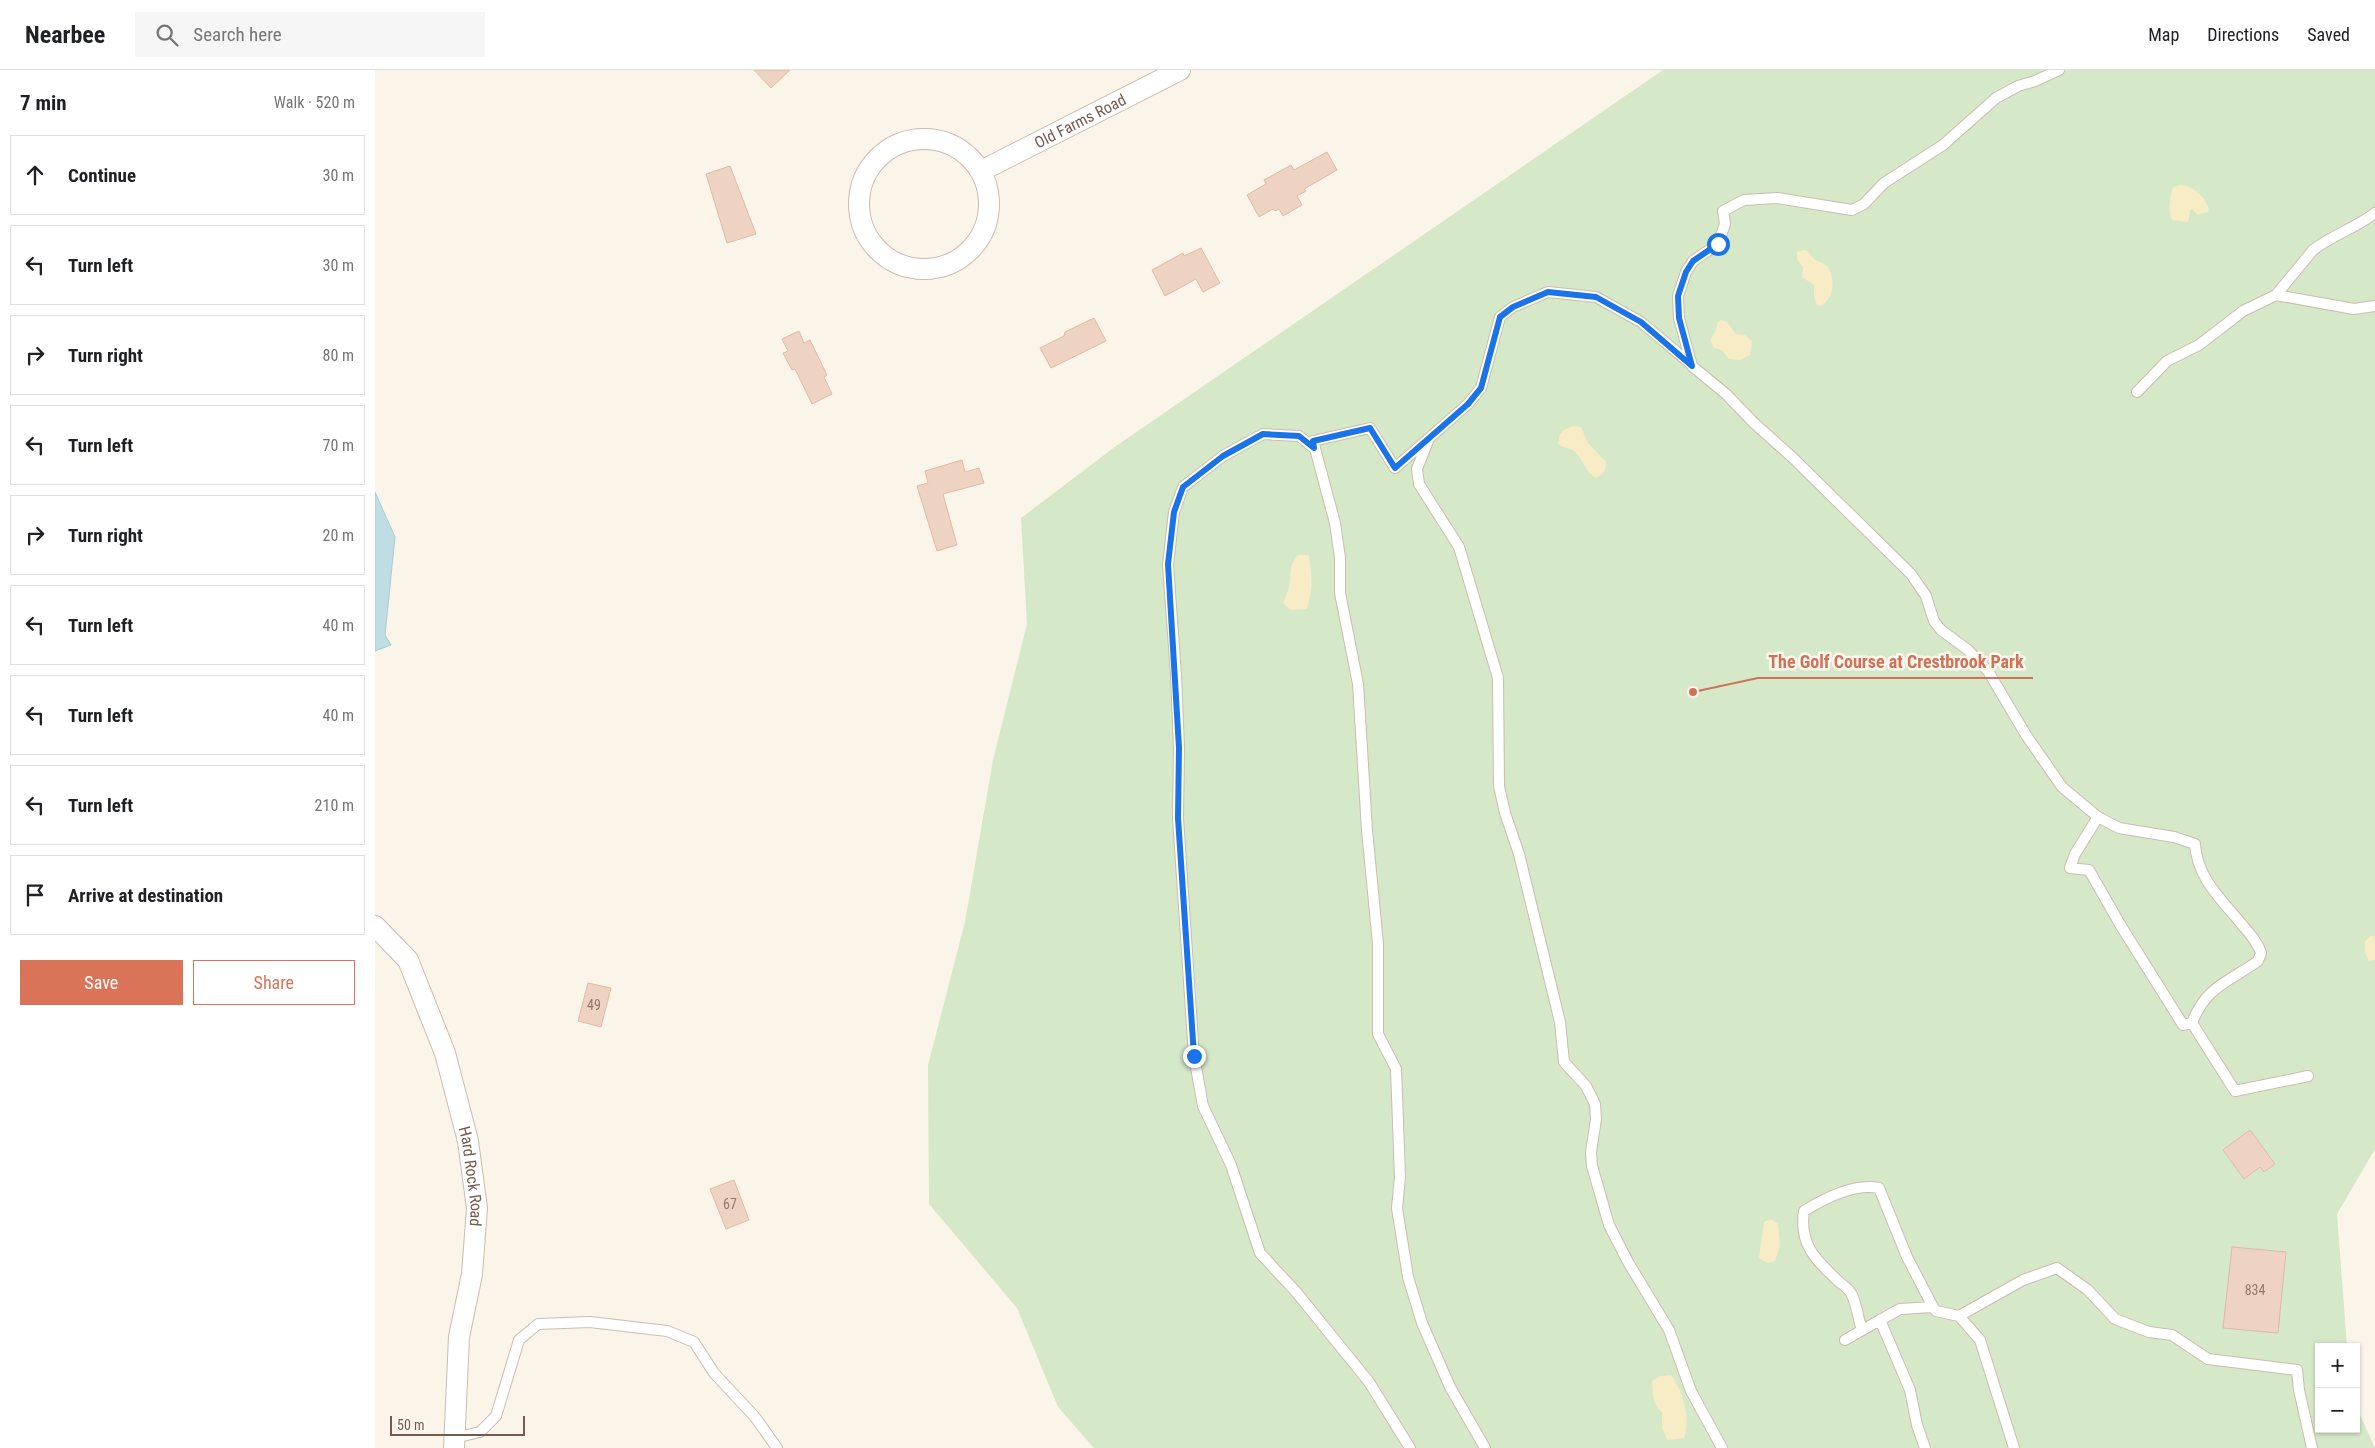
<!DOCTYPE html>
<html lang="en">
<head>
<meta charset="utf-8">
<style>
	:root { --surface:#fff; --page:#f6f6f6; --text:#202124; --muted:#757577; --line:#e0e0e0; --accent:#da7459 }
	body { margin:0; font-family:"Roboto Condensed",sans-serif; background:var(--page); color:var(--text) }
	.controls { position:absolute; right:15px; bottom:15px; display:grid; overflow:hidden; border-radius:0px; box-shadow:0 1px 4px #0004 }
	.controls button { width:45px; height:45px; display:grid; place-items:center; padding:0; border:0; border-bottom:1px solid var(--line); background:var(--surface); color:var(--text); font:25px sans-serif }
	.scale { position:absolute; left:15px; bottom:12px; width:135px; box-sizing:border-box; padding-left:5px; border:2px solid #735b4e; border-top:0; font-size:14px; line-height:18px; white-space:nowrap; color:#735b4e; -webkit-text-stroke:4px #fef8ef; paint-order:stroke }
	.stop { position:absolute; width:15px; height:15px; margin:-11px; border:4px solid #1a73e8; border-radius:50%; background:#fff }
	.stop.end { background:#1a73e8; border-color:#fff; box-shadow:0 1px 5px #0008 }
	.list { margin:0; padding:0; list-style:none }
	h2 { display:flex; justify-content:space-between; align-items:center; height:65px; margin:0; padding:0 20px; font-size:21px }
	h2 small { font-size:16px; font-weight:400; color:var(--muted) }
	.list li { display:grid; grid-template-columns:32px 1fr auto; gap:15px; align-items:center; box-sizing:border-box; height:80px; margin:0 10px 10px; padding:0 10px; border:1px solid var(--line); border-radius:0px }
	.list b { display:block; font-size:19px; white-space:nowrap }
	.list em { font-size:16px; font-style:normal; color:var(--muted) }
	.actions { display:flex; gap:10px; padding:15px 20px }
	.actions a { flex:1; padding:11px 0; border:1px solid var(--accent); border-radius:0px; text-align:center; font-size:18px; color:var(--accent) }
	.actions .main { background:var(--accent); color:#fff }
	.icon { flex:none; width:28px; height:28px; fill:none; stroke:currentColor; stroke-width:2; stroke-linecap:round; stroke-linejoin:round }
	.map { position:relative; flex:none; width:2000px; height:1378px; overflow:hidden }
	header { display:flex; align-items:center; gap:30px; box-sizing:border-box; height:70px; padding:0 25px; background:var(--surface); border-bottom:1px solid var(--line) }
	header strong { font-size:24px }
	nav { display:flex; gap:28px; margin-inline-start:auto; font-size:18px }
	.search { width:350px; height:45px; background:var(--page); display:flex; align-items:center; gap:12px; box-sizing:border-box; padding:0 18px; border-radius:0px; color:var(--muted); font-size:19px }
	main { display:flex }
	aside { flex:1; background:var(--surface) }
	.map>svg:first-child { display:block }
	.green { fill:#d5e8c8 }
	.sand { fill:#f7ecc6 }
	.water { fill:#bfdee3; stroke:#a6cdd4 }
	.building { fill:#eed3c3; stroke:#dfbaa4 }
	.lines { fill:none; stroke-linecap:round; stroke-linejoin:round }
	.lane-casing { stroke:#ccbcaf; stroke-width:12 }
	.street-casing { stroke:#ccbcaf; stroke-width:22 }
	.lane { stroke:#fff; stroke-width:10 }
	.street { stroke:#fff; stroke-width:20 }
	.route { stroke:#1a73e8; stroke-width:6 }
	.labels { text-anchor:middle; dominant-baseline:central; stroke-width:5; stroke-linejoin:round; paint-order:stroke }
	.number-label { font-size:14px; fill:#92796b }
	.street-label { font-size:16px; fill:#735b4e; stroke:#fef8ef }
	.leader { fill:none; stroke:#d07258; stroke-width:2 }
	.callout-dot { fill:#d07258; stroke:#fef8ef; stroke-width:2 }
	.callout-label { font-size:18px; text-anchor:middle; font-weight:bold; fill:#d07258; stroke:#fef8ef; stroke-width:5; stroke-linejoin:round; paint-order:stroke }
</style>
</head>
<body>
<header>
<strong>Nearbee</strong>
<div class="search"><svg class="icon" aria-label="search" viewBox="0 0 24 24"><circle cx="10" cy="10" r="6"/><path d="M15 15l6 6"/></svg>Search here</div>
<nav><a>Map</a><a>Directions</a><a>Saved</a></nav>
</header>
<main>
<aside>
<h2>7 min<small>Walk · 520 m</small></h2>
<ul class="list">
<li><svg class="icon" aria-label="ahead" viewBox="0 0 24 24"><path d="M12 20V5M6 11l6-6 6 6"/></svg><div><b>Continue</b></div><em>30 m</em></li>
<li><svg class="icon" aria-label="left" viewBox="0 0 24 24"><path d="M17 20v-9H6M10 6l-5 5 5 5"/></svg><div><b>Turn left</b></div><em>30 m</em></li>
<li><svg class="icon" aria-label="right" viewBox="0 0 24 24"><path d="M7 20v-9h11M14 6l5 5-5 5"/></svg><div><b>Turn right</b></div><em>80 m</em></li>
<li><svg class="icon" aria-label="left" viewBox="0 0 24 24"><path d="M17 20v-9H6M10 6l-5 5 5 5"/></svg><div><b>Turn left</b></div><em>70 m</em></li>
<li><svg class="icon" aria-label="right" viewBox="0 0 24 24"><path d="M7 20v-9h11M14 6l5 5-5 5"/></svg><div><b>Turn right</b></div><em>20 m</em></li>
<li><svg class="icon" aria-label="left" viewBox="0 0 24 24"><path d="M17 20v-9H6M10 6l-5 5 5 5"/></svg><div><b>Turn left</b></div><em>40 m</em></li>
<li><svg class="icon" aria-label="left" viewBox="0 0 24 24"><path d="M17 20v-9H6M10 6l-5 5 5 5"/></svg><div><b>Turn left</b></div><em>40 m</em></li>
<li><svg class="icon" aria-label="left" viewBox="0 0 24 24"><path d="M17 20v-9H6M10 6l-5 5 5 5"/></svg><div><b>Turn left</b></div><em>210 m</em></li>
<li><svg class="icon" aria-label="arrive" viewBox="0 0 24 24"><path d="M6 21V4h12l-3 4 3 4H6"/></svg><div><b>Arrive at destination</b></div></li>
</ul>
<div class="actions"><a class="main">Save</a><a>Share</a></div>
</aside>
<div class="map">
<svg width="2000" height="1378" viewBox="0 0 2000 1378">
	<rect width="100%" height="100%" fill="#fbf4e9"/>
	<path class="green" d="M 1288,0 L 2000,0 L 2000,1079 L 1962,1144 L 1972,1277 L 1944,1277 L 1944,1359 L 1981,1359 L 1981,1336 L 2000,1378 L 719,1378 L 683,1337 L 642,1238 L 554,1134 L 553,995 L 590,852 L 618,690 L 652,554 L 646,448 L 741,376 Z"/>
	<path class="sand" d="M 1805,115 C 1817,115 1833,128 1834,141 L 1823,145 L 1817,139 L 1815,141 L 1813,152 L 1797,150 C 1792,142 1795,126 1798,117 Z
		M 1430,180 C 1435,182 1434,184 1438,188 C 1442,192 1448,192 1452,196 C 1461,209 1459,228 1446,236 L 1442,235 L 1439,227 L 1439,215 L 1427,207 L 1428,197 L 1422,189 L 1422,182 Z
		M 1346,250 L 1352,252 L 1361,264 L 1370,265 L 1377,271 L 1375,285 L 1365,290 L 1354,289 L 1347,280 L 1339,278 L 1335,270 L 1340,262 L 1343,252 Z
		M 1199,356 L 1206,357 L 1213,373 L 1231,392 C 1231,401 1229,404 1221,408 C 1210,402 1209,391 1201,383 C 1196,377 1189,379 1183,374 C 1184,362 1188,359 1199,356 Z
		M 922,485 L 934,485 C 937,504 938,521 932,539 L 915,540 L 908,533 L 914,518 L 916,497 Z
		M 1995,866 L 2000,866 L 2000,890 L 1994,891 L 1990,882 L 1990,872 Z
		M 1396,1149 L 1403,1154 L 1405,1176 L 1400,1191 L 1392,1193 L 1384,1188 L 1389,1152 Z
		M 1296,1305 C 1308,1320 1316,1349 1309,1368 L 1292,1370 L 1287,1357 L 1287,1342 C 1277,1335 1278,1323 1277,1311 L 1286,1306 Z"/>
	<path class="water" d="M 0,422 L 20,467 L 10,565 L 16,575 L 0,581 Z"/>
	<path class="building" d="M 379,0 L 415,0 L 396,18 Z
		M 952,82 L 962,100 L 929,119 L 931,121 L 922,126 L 927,135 L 908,146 L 904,139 L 900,141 L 898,139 L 884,147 L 872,125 L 891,114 L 889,110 L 916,95 L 919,100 Z
		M 355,96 L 381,164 L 352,173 L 331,104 Z
		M 826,178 L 845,213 L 828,222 L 821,209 L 790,226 L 777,200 L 808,183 L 809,186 Z
		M 719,248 L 731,271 L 676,298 L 665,278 L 689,266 L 690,262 Z
		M 424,261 L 429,273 L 435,270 L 452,305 L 449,307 L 457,324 L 437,334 L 420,299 L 417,300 L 408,283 L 413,281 L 407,269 Z
		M 587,390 L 590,402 L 604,398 L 609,413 L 568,424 L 582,475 L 562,481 L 542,416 L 553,413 L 550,401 Z
		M 213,913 L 236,918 L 226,957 L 203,951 Z
		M 1875,1060 L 1900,1094 L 1889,1102 L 1885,1097 L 1869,1109 L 1848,1080 Z
		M 359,1110 L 374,1150 L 351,1159 L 335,1119 Z
		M 1857,1177 L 1911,1182 L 1903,1263 L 1848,1258 Z"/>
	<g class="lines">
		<g class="lane-casing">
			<path id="lane" d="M 1684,0 L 1660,11 L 1643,16 L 1621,28 L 1568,75 L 1509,113 L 1489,134 L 1477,140 L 1402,128 L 1369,130 L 1348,141 L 1350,154 L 1343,174 L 1318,191 L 1311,202 L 1303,226 L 1304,248 L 1317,296 L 1351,324 L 1379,353 L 1418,388 L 1536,504 L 1551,526 L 1559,551 L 1566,560 L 1593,580 L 1613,601 L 1651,665 L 1687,717 L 1723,747 L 1744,758 L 1799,767 L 1820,774 C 1822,809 1848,831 1869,857 C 1876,865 1883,873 1886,883 L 1883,891 C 1854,912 1831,916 1817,953 L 1860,1021 L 1933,1006
				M 1901,225 L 1979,239 L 2000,236
				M 1762,322 L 1792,291 L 1824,275 L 1868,241 L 1901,225 L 1938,180 C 1957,165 1981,158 2000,143
				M 1053,371 L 1042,399 L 1044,414 L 1084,477 L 1123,608 L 1124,716 L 1130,743 L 1144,784 L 1185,952 L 1189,992 L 1211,1016 L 1220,1034 L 1221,1049 L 1216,1082 L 1217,1096 L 1234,1155 L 1253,1192 L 1294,1260 L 1316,1321 L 1347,1378
				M 939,378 L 924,366 L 888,364 L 848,386 L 808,417 L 799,442 L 793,495 L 801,605 L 804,678 L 803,748 L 819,986 L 828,1036 L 856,1095 L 885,1183 L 922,1223 L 994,1312 L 1035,1378
				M 1723,747 L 1700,784 L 1695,798 L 1714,800 L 1746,856 L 1808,955 L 1817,953
				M 1584,1246 L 1648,1210 L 1682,1198 L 1713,1220 L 1740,1249 L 1774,1262 L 1797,1265 L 1833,1289 L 1922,1300 L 1924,1320 L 1937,1378
				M 1505,1250 L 1525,1239 L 1558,1237
				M 1487,1260 C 1483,1249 1482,1234 1476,1223 C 1473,1218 1466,1214 1462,1210 C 1440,1189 1424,1174 1429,1141 C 1450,1128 1480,1113 1504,1118 L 1532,1187 L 1558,1237 L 1561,1241 L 1584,1246 L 1605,1270 L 1639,1378
				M 1470,1270 L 1505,1250 L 1535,1320 L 1542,1355 L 1550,1378
				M 79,1368 L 105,1362 L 121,1346 L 144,1270 L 163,1254 L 215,1252 L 292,1261 L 319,1272 L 339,1303 L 380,1347 L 402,1378
				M 1110,1378 L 1075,1317 L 1047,1253 L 1033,1207 L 1022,1138 L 1025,1107 L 1021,999 L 1003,964 L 1003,874 L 992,760 L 983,614 L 965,523 L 965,488 L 960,453 L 938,371 L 995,358 L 1020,398 L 1093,334 L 1106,318 L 1125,247 L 1138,237 L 1173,222 L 1221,227 L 1266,252 L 1317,295"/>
		</g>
		<g class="street-casing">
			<g id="street">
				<circle cx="549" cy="134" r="65"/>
				<path id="s1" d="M 606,101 L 805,0"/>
				<path id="s2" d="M 0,856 L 33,890 L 70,983 L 93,1071 L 102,1138 L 97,1204 L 84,1267 L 79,1378"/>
			</g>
		</g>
		<use href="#lane" class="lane"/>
		<use href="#street" class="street"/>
	</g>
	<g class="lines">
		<path class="route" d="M 819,986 L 803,748 L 804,678 L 793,494 L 799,442 L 808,417 L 848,386 L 888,364 L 924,366 L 939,378 L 938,371 L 995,358 L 1020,398 L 1093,334 L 1106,318 L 1125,247 L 1138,237 L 1173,222 L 1221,227 L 1266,252 L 1317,296 L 1304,248 L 1303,226 L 1311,202 L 1318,191 L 1343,174"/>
	</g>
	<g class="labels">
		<g class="number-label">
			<text x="219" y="935">49</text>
			<text x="355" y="1134">67</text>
			<text x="1880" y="1220">834</text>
		</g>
		<g class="street-label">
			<text stroke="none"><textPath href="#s1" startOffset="111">Old Farms Road</textPath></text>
			<text stroke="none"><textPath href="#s2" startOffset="274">Hard Rock Road</textPath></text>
		</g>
	</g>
	<path class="leader" d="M1318 622L1383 608H1658"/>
	<circle class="callout-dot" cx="1318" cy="622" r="5"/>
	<g class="callout-label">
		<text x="1521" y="598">The Golf Course at Crestbrook Park</text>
	</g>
</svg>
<div class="controls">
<button>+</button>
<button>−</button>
</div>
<div class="scale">50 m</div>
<div class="stop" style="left:1343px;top:174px"></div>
<div class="stop end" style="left:819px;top:986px"></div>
</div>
</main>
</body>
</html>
